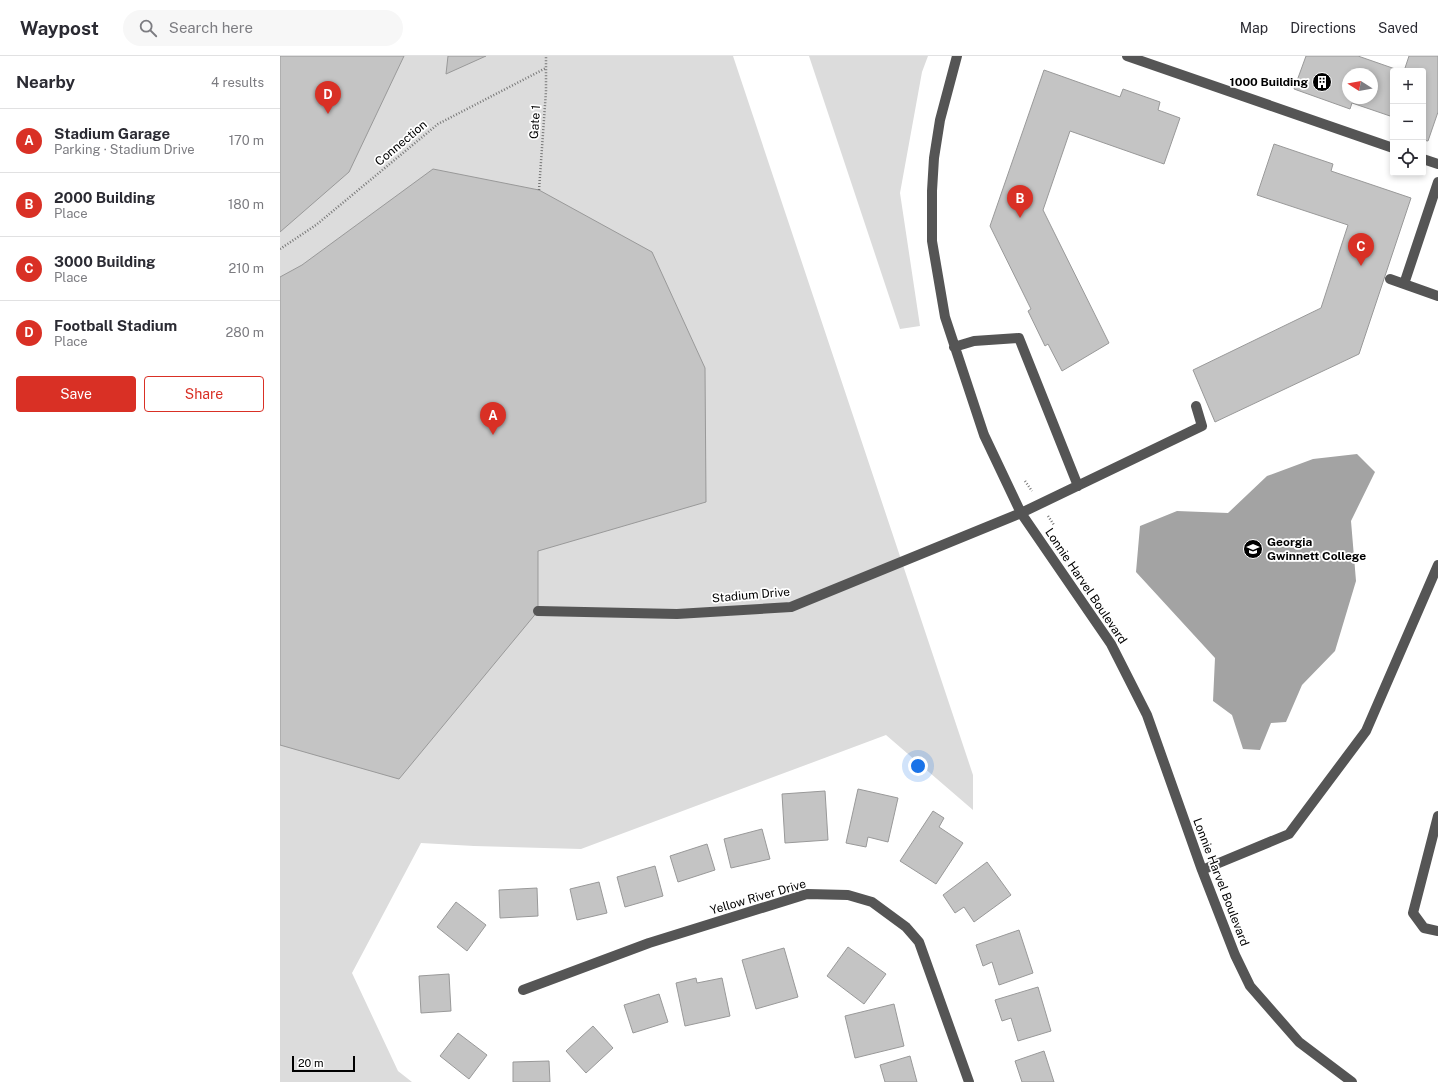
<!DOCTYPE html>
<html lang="en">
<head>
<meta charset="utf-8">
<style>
	:root { --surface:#fff; --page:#f7f7f7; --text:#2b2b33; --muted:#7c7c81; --line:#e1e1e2; --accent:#d93025 }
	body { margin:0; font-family:"Public Sans",sans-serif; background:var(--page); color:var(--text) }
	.controls { position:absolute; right:12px; top:12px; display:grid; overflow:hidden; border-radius:4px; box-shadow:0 2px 6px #0003 }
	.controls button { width:36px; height:36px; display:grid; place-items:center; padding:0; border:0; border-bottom:1px solid var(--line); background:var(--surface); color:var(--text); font:20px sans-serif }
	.compass { position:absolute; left:1062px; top:12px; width:36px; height:36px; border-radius:50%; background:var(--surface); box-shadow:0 2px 6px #0003; rotate:281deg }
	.scale { position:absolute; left:12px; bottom:10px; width:63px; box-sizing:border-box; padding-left:4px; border:2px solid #000; border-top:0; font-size:11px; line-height:14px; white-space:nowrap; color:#000; -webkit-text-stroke:3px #fff; paint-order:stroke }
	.you { position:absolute; left:638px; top:710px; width:14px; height:14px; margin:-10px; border:3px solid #fff; border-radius:50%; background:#1a73e8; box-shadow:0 0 0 6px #1a73e833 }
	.badge { display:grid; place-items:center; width:26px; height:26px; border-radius:50%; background:var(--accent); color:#fff; font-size:13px; font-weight:700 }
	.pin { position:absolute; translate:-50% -33px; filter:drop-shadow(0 1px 2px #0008) }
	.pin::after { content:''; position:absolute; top:21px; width:14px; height:12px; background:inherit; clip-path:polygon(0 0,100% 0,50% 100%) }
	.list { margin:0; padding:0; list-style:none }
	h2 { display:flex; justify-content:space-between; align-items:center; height:52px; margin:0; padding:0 16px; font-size:17px }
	h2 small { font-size:13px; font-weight:400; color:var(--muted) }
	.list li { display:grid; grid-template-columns:26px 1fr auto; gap:12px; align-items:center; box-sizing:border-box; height:64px; padding:0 16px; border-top:1px solid var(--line) }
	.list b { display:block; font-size:15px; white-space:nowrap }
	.list p { margin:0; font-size:13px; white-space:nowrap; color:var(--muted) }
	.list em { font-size:13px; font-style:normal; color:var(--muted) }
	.actions { display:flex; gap:8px; padding:12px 16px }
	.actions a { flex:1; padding:9px 0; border:1px solid var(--accent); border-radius:4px; text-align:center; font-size:14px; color:var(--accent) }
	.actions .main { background:var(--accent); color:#fff }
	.icon { flex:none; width:22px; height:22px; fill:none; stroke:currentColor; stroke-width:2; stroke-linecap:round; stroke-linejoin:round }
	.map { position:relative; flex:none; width:1158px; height:1026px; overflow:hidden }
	header { display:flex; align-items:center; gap:24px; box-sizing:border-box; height:56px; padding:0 20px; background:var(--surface); border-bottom:1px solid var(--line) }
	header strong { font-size:19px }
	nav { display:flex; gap:22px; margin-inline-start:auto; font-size:14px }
	.search { width:280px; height:36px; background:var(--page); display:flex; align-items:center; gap:10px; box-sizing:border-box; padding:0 14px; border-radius:22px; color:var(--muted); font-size:15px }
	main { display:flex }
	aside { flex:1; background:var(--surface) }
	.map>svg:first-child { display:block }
	.green { fill:#dcdcdc }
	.water { fill:#a3a3a3 }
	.building { fill:#c4c4c4; stroke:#999; fill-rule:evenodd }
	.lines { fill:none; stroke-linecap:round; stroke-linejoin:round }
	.path { stroke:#777; stroke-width:2.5; stroke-dasharray:1 2; stroke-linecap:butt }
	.minor { stroke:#555; stroke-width:10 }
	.labels { text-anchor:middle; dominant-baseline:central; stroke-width:3.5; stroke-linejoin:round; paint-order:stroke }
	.poi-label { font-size:12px; font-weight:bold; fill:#000; stroke:#fff; text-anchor:end }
	.street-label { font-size:12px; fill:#000; stroke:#fff }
</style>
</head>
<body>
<header>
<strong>Waypost</strong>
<div class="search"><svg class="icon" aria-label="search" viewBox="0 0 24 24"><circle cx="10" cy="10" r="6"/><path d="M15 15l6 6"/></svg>Search here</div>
<nav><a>Map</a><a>Directions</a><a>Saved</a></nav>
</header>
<main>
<aside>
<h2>Nearby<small>4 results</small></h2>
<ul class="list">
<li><span class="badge">A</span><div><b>Stadium Garage</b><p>Parking · Stadium Drive</p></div><em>170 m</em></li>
<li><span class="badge">B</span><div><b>2000 Building</b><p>Place</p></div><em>180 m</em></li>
<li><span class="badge">C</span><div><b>3000 Building</b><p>Place</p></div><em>210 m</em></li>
<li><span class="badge">D</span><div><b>Football Stadium</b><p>Place</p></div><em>280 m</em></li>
</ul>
<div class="actions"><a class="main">Save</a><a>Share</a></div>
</aside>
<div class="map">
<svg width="1158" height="1026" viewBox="0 0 1158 1026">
	<rect width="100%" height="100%" fill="#fff"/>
	<path class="green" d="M 0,0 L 453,0 L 693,719 L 693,754 L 606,679 L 301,793 L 194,790 L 141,787 L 72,917 L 118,1015 L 132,1026 L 0,1026 Z
		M 529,0 L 648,0 L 642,16 L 620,137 L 640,270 L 620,273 Z"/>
	<path class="water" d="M 1077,398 L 1095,416 L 1071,465 L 1076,525 L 1055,595 L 1022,629 L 1006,666 L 991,667 L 980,694 L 963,693 L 952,659 L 933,645 L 935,602 L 856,516 L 860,470 L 897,455 L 948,457 L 987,420 L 1033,403 Z"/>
	<path class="building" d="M 0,0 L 124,0 L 69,116 L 0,176 Z
		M 168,0 L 206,0 L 166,18 Z
		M 1026,0 L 1078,0 L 1121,15 L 1113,15 L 1113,61 L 1072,47 L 1070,53 L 1014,33 ZM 1068,18 L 1092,18 L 1092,42 L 1068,42 Z
		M 1129,0 L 1158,0 L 1158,56 L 1148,85 L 1143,84 L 1143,15 L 1124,15 Z
		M 764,14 L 840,41 L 843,33 L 880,46 L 878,54 L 900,62 L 884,108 L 790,75 L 763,154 L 829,287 L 782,315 L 768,288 L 765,290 L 748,255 L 751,253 L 710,170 Z
		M 994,88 L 1053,108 L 1051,115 L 1131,142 L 1079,298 L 935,366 L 913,314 L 1041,252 L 1068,169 L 977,139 Z
		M 153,113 L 259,134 L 372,196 L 425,312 L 426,446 L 258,495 L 258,555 L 119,723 L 0,689 L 0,221 L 22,209 Z
		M 578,733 L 618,742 L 608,786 L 588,781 L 586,791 L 566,787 Z
		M 545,735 L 548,784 L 505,787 L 502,738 Z
		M 653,755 L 664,762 L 659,771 L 683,787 L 656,828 L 620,805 Z
		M 482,773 L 490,803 L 451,812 L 444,783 Z
		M 427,788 L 435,814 L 398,826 L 390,800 Z
		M 707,806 L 731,839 L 694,866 L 684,851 L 675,857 L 663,839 Z
		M 375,810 L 383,840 L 345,851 L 337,821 Z
		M 319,826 L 327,857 L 297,864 L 290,833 Z
		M 257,832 L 258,860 L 220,862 L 219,834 Z
		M 176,846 L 206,869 L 187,895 L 157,871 Z
		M 739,874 L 753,917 L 719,929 L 712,906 L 703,910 L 696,889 Z
		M 568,891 L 606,918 L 584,948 L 547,920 Z
		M 504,892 L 518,941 L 476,953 L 462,904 Z
		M 169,918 L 171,955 L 141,957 L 139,920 Z
		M 416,922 L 417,927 L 442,922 L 450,960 L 405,970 L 396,927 Z
		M 758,931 L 771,975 L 738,985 L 731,962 L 722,965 L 715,944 Z
		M 379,938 L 388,966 L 353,977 L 344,949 Z
		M 614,948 L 624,990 L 575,1002 L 565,960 Z
		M 313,970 L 333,992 L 306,1017 L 286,995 Z
		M 178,977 L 207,999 L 189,1023 L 160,1000 Z
		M 764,995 L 774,1026 L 742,1026 L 735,1005 Z
		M 630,1000 L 637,1026 L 605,1026 L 600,1009 Z
		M 269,1005 L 270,1026 L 233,1026 L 233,1006 Z"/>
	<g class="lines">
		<path class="path" d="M 259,134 L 266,35 L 266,0
			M 0,193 L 36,169 L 158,68 L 266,12
			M 745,425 L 752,435
			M 768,460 L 774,469"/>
		<path class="minor" d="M 677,0 L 660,64 L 654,102 L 652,135 L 652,185 L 665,261 L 704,379 L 741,457 L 831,588 L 867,659 L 922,814 L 955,899 L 970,930 L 1019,986 L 1072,1026
			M 847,0 L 1113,92
			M 1143,103 L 1158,108
			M 1110,223 L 1158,240
			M 1124,228 L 1158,126
			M 674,291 L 694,285 L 739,282 L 798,430
			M 258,555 L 397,558 L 511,551 L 741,457 L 922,370 L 916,350
			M 1158,760 L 1133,857 L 1144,872 L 1158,875
			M 922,814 L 1009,778 L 1086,675 L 1158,509
			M 243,934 L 369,887 L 527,838 L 568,839 L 592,846 L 626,871 L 639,886 L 689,1026"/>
	</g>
	<defs>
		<g id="building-disc" transform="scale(1)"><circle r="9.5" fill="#000" stroke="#fff"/><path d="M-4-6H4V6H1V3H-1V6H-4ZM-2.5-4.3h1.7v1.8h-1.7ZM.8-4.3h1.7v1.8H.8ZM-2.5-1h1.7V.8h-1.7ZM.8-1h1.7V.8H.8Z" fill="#fff"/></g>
		<g id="university-disc" transform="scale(1)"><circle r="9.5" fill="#000" stroke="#fff"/><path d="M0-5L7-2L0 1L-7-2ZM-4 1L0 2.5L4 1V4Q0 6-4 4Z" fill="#fff"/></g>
	</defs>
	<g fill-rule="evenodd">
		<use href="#building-disc" x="1042" y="26"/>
		<use href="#university-disc" x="973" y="493"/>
	</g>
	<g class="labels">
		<g class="poi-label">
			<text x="1028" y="26">1000 Building</text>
			<text x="987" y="486" text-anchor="start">Georgia<tspan x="987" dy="14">Gwinnett College</tspan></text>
		</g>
		<g class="street-label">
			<text transform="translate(255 66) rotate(-86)">Gate 1</text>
			<text transform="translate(121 87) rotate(-40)">Connection</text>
			<text transform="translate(806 530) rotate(56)">Lonnie Harvel Boulevard</text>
			<text transform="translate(471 539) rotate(-5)">Stadium Drive</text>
			<text transform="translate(941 826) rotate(69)">Lonnie Harvel Boulevard</text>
			<text transform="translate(478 841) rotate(-16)">Yellow River Drive</text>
		</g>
	</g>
</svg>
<div class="controls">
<button>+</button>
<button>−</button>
<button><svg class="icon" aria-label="locate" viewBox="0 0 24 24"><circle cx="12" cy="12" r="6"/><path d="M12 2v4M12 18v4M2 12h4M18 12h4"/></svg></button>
</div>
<svg class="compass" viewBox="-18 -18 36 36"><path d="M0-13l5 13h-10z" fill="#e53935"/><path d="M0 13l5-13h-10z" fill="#7c7c81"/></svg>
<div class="scale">20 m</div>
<div class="you"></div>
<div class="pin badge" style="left:213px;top:379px">A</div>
<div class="pin badge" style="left:740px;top:162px">B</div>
<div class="pin badge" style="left:1081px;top:210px">C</div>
<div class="pin badge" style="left:48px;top:58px">D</div>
</div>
</main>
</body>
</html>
